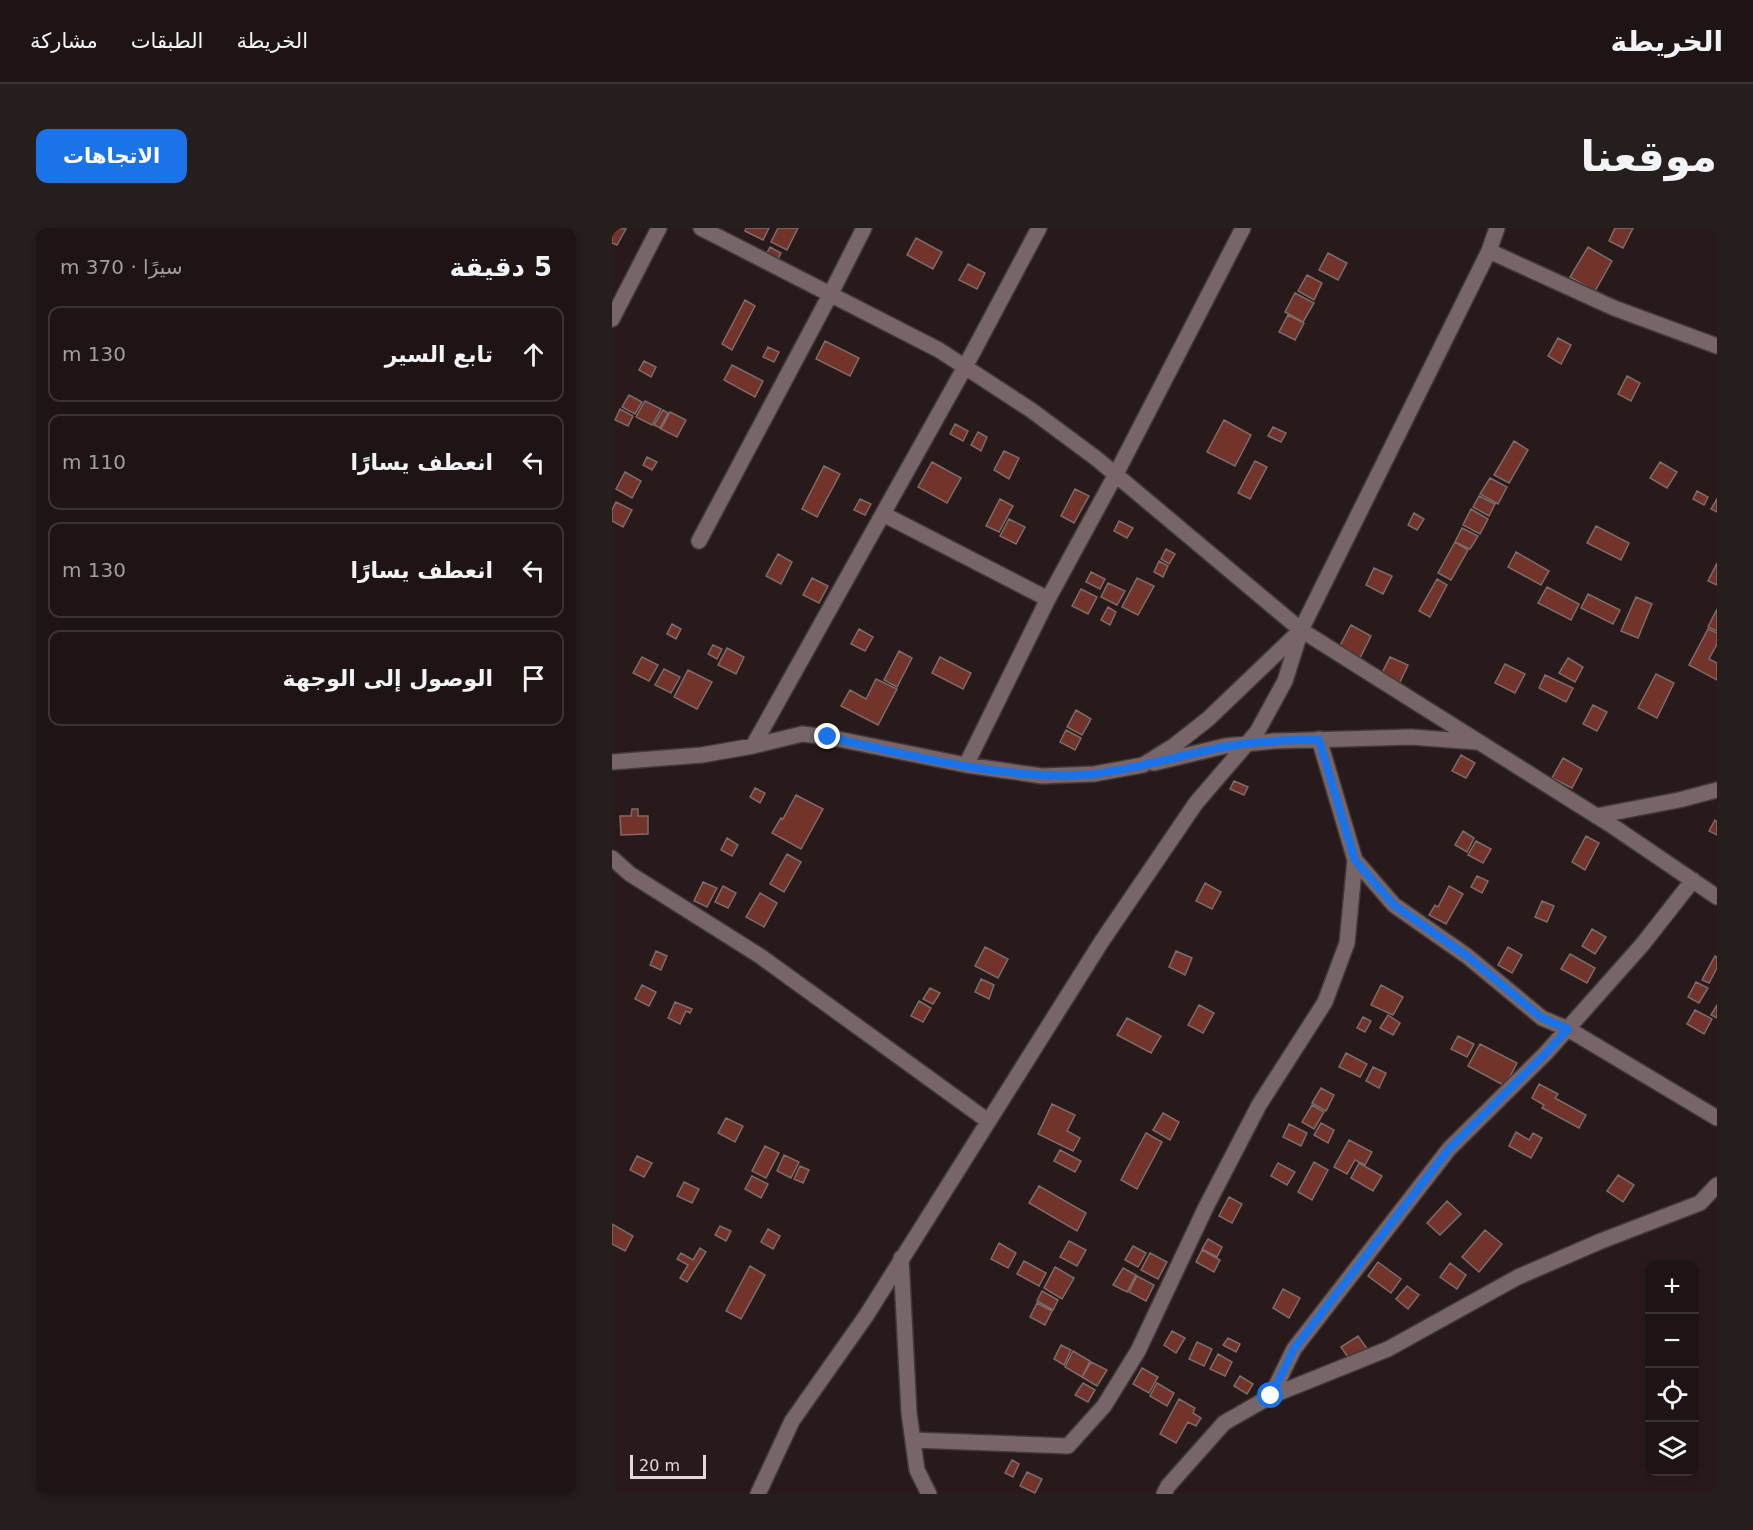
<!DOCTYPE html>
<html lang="ar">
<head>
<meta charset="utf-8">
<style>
	:root { --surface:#1e1414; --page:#261d1d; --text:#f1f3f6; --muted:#a19ea0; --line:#3c3334; --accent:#1a73e8 }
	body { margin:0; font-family:"DejaVu Sans",Cairo,sans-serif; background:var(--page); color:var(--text); direction:rtl }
	.controls { position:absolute; right:18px; bottom:18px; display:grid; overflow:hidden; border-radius:12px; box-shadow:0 3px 9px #0003 }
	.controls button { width:54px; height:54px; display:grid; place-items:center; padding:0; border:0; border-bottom:2px solid var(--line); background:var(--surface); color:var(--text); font:30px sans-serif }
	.scale { position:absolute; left:18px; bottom:15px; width:76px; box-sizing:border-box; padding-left:6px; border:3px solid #e2d8d9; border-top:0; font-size:16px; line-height:21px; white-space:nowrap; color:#e2d8d9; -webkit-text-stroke:4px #281a1b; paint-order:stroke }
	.stop { position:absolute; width:18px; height:18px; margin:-14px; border:4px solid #1a73e8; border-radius:50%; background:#fff }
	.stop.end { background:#1a73e8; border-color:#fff; box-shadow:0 2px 6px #0008 }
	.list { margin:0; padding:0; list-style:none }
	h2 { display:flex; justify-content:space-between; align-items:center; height:78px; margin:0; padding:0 24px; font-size:26px }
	h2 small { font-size:20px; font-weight:400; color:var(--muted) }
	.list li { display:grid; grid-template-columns:39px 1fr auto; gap:18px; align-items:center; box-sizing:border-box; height:96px; margin:0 12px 12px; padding:0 12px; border:2px solid var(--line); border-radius:12px }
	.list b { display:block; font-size:22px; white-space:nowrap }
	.list em { font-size:20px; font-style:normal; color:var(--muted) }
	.icon { flex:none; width:33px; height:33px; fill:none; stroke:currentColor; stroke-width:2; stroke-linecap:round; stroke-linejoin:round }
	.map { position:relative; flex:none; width:1105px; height:1266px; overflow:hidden; direction:ltr; border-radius:12px }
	header { display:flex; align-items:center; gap:36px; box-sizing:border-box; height:84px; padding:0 30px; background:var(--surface); border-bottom:2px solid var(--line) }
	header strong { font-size:28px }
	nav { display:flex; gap:33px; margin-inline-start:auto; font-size:21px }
	.intro { display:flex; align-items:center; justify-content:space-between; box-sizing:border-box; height:144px; padding:0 36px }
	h1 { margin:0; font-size:42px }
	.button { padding:15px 27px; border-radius:12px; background:var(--accent); color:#fff; font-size:21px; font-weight:700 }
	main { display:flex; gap:36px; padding:0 36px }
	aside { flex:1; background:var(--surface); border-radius:12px; box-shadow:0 3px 9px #0003 }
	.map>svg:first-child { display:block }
	.building { fill:#72342a; stroke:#7c6b68; stroke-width:1.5 }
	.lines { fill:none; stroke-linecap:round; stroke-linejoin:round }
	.minor-casing { stroke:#423839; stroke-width:18 }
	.minor { stroke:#776567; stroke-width:15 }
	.route { stroke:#1a73e8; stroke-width:8 }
</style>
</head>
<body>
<header>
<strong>الخريطة</strong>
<nav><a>الخريطة</a><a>الطبقات</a><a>مشاركة</a></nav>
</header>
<div class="intro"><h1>موقعنا</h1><a class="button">الاتجاهات</a></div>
<main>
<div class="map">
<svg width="1105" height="1266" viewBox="0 0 1105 1266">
	<rect width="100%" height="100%" fill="#281a1b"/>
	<path class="building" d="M 0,0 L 14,1 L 5,17 L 0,15 Z
		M 134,0 L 157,0 L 151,12 L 133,3 Z
		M 166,0 L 186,0 L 175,22 L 159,14 Z
		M 1003,0 L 1021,0 L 1011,20 L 997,13 Z
		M 304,10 L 330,24 L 321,41 L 295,27 Z
		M 158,19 L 169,25 L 165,33 L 154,27 Z
		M 976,19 L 1000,33 L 983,63 L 958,49 Z
		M 716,25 L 735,35 L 726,52 L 707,42 Z
		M 356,36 L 373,45 L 365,61 L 347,52 Z
		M 695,47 L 710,55 L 702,72 L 686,63 Z
		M 683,65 L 702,75 L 691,94 L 673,84 Z
		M 133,72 L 143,78 L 120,122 L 110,116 Z
		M 676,87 L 692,95 L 683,112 L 667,104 Z
		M 946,110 L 959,117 L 949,136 L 936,128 Z
		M 213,113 L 247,130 L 238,148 L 204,131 Z
		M 156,119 L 167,124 L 162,134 L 151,129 Z
		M 32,133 L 44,139 L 39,149 L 27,142 Z
		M 120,137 L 151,153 L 143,169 L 112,152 Z
		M 1015,148 L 1028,155 L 1019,173 L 1006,166 Z
		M 17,167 L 30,174 L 23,186 L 10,179 Z
		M 33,173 L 49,181 L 40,197 L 24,189 Z
		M 8,181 L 21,188 L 16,198 L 3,192 Z
		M 51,182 L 56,185 L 48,200 L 42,197 Z
		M 58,184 L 74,192 L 65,209 L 49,201 Z
		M 612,192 L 639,207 L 623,238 L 595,224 Z
		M 343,196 L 356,203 L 351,213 L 338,206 Z
		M 661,199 L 674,205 L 669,214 L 656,208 Z
		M 366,204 L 375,209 L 369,223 L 359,217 Z
		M 902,213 L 916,222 L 897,255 L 882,247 Z
		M 392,223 L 407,230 L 397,251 L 382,242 Z
		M 35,229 L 45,234 L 40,242 L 31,237 Z
		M 643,233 L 655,239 L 638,271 L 626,265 Z
		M 320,234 L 349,250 L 335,275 L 306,259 Z
		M 1048,234 L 1065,244 L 1055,260 L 1038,250 Z
		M 212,238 L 228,246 L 205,289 L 190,281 Z
		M 13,244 L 29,253 L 20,270 L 4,261 Z
		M 878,250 L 895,259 L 886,276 L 868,266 Z
		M 463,261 L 477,268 L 462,295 L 449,288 Z
		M 1085,263 L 1096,269 L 1092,277 L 1081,271 Z
		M 867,268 L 883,276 L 877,288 L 861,279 Z
		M 248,271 L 259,276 L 253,287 L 242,282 Z
		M 388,271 L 401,278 L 387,304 L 374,298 Z
		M 1105,271 L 1105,284 L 1099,281 Z
		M 4,274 L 20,282 L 11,299 L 0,293 L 0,282 Z
		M 859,281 L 876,291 L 868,306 L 851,297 Z
		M 802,285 L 812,291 L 805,302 L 796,297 Z
		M 397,291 L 413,299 L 404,316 L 388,308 Z
		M 507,293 L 521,300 L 515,310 L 502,303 Z
		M 984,298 L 1017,315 L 1009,332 L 975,315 Z
		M 850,300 L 866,308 L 858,321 L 843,314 Z
		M 843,314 L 856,322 L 839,352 L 826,345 Z
		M 554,321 L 563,326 L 557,336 L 549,331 Z
		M 904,324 L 937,343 L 929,357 L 896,339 Z
		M 166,326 L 180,334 L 169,356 L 154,348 Z
		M 547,333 L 556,338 L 551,349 L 542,344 Z
		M 1105,335 L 1105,357 L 1096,353 Z
		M 762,340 L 780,348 L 771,366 L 754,357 Z
		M 479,344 L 493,351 L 488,361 L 474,354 Z
		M 200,350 L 216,358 L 207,375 L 191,367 Z
		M 525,350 L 542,358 L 526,387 L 510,379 Z
		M 825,351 L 835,357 L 818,389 L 807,383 Z
		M 496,355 L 513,363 L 505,377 L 489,369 Z
		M 935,359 L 967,376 L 959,392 L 926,375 Z
		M 469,361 L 485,369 L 476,386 L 460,378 Z
		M 976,366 L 1008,382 L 1001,396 L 969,380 Z
		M 1024,369 L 1040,376 L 1026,410 L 1009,403 Z
		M 496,379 L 504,384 L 498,397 L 489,392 Z
		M 1105,381 L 1105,403 L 1096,399 Z
		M 60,396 L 69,401 L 64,411 L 55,406 Z
		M 739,397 L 759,408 L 746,434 L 725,423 Z
		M 247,401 L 261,409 L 253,423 L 239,416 Z
		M 1096,401 L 1105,405 L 1105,416 L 1097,431 L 1105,435 L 1105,452 L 1077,437 Z
		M 101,417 L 110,421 L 105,431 L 96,426 Z
		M 115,420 L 132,429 L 124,446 L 106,437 Z
		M 287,423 L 300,430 L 285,459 L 272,452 Z
		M 30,429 L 46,437 L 37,453 L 21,445 Z
		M 328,429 L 359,445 L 351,461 L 320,445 Z
		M 778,429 L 796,437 L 787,456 L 769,447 Z
		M 956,430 L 971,439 L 963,454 L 947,445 Z
		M 893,436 L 913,446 L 903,465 L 883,455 Z
		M 52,441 L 68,449 L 59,465 L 43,457 Z
		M 76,442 L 100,454 L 85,481 L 62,469 Z
		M 1044,446 L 1062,455 L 1045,490 L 1026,480 Z
		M 933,447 L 961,460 L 954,474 L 927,460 Z
		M 264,451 L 285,461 L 266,497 L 229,478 L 238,462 L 254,471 Z
		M 981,477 L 995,484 L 985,503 L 971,496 Z
		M 464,482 L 479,491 L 470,507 L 455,499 Z
		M 454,502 L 469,510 L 463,522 L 448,514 Z
		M 849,527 L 863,535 L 854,550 L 840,543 Z
		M 951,530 L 970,541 L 960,560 L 940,550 Z
		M 622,553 L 636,559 L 632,567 L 618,561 Z
		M 143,560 L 153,565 L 148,575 L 138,569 Z
		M 184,567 L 211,581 L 189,621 L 160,605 L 169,590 L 171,591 Z
		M 20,581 L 26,581 L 26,588 L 36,588 L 36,606 L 9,607 L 8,588 L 19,588 Z
		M 1103,592 L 1105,594 L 1105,607 L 1097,603 Z
		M 851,603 L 862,610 L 855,624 L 843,617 Z
		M 974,608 L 987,615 L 973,642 L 960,634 Z
		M 115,610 L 126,617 L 120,628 L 109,622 Z
		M 864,613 L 879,621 L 871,635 L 856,627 Z
		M 175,626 L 189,634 L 172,664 L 158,656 Z
		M 865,648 L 876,653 L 870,665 L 859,659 Z
		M 91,654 L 105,660 L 95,679 L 82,673 Z
		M 593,655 L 609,664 L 600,681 L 584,673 Z
		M 111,658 L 124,665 L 116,680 L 103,674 Z
		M 837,658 L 851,666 L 834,696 L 817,687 L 823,677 L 826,679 Z
		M 148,665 L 165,675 L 152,699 L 134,689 Z
		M 930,673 L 942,678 L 935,694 L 923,689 Z
		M 980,701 L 994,709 L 983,726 L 970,718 Z
		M 373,719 L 396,731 L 386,750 L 363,738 Z
		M 896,719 L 910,727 L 900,745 L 886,737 Z
		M 44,723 L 55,728 L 49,742 L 38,737 Z
		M 564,723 L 580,730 L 573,747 L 557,739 Z
		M 958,726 L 983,740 L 975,755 L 949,741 Z
		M 1103,728 L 1105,729 L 1105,740 L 1097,755 L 1090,752 Z
		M 369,751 L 382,757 L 377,771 L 363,764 Z
		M 1084,754 L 1096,760 L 1087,775 L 1076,769 Z
		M 30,757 L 44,764 L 37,778 L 23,771 Z
		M 769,757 L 791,769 L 781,787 L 759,777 Z
		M 318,760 L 328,765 L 321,776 L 311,771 Z
		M 307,773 L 319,780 L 311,794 L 299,788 Z
		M 63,774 L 80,781 L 78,785 L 74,783 L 68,796 L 56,790 Z
		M 587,777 L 602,785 L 591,805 L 576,797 Z
		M 1105,777 L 1105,790 L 1099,787 Z
		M 1083,782 L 1100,791 L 1092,806 L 1075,796 Z
		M 776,787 L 788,795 L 781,807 L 768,800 Z
		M 751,789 L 759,793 L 753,804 L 745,800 Z
		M 515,790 L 549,808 L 539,825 L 505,807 Z
		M 846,808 L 862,816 L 855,829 L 839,821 Z
		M 868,816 L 905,835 L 893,858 L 856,838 Z
		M 734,825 L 755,836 L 748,849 L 727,839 Z
		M 761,839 L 774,845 L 767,860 L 754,853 Z
		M 927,856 L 946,866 L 943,870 L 974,887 L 967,900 L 930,880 L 932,877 L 920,870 Z
		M 709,860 L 722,867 L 714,883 L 700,875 Z
		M 440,876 L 463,887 L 455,903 L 468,910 L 461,923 L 426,906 Z
		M 700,877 L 712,884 L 702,901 L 690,894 Z
		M 551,885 L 567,894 L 558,912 L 541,902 Z
		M 114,890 L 131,898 L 123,914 L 106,905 Z
		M 709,895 L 722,902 L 716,915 L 702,907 Z
		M 677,896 L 695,905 L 689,918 L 671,909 Z
		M 904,904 L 917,912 L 921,905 L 930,910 L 919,930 L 897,918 Z
		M 534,905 L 550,914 L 525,961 L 509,952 Z
		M 737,912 L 760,924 L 753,937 L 743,932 L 735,946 L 722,939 Z
		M 153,918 L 167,925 L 154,950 L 140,943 Z
		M 448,922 L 469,933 L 463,944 L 442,933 Z
		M 172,927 L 187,934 L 179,950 L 165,943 Z
		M 25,928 L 40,935 L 32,949 L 18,942 Z
		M 702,934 L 716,942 L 700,972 L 686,964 Z
		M 666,935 L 683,944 L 675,957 L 659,948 Z
		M 747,935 L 770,948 L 761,963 L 739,950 Z
		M 188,938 L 197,942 L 191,955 L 182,951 Z
		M 1006,947 L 1022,957 L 1011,974 L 995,963 Z
		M 140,948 L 156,956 L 149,970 L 133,961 Z
		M 72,954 L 87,961 L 80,975 L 65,968 Z
		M 427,958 L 474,985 L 465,1003 L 417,975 Z
		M 617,969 L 630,976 L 620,995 L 607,988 Z
		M 835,973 L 849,986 L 828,1007 L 815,995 Z
		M 0,996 L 21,1008 L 13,1023 L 0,1016 Z
		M 108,998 L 119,1003 L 114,1013 L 103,1007 Z
		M 156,1001 L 168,1008 L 161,1021 L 149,1014 Z
		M 873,1002 L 890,1016 L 867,1044 L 850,1029 Z
		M 596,1011 L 610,1019 L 605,1029 L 590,1021 Z
		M 457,1013 L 474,1022 L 465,1038 L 448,1029 Z
		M 387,1015 L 404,1025 L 396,1040 L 379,1031 Z
		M 521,1018 L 534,1025 L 526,1039 L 513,1032 Z
		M 88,1020 L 94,1024 L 75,1054 L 68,1050 L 76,1037 L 65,1031 L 69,1025 L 81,1032 Z
		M 590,1022 L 608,1032 L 602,1044 L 584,1034 Z
		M 538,1025 L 555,1034 L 546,1051 L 529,1042 Z
		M 412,1033 L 434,1045 L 427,1058 L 405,1046 Z
		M 766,1034 L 789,1051 L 779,1065 L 756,1048 Z
		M 838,1035 L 854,1047 L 845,1061 L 828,1049 Z
		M 138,1038 L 153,1047 L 129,1091 L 114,1083 Z
		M 443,1039 L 462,1050 L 450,1071 L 432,1060 Z
		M 511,1040 L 524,1047 L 515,1064 L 501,1057 Z
		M 525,1048 L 542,1057 L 534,1073 L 517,1064 Z
		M 795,1058 L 807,1067 L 796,1081 L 784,1071 Z
		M 671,1061 L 688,1070 L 677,1090 L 661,1080 Z
		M 430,1063 L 446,1072 L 441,1082 L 425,1073 Z
		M 425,1075 L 440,1083 L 433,1097 L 418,1089 Z
		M 560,1103 L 573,1110 L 564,1125 L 552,1117 Z
		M 746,1108 L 756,1122 L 739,1134 L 729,1119 Z
		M 616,1110 L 628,1116 L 624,1124 L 611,1117 Z
		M 585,1114 L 600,1121 L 592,1138 L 577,1131 Z
		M 449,1117 L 459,1122 L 452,1137 L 442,1131 Z
		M 461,1123 L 478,1133 L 470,1149 L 453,1139 Z
		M 606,1126 L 620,1134 L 613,1148 L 598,1141 Z
		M 479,1134 L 495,1142 L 485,1158 L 470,1149 Z
		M 530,1140 L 546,1149 L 537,1165 L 521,1156 Z
		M 628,1148 L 641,1156 L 635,1166 L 622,1158 Z
		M 471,1155 L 483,1162 L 476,1174 L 463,1167 Z
		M 545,1155 L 562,1165 L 555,1178 L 538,1168 Z
		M 567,1171 L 583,1180 L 581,1185 L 589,1190 L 584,1198 L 576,1194 L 564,1215 L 548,1206 Z
		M 400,1232 L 407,1236 L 401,1249 L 393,1245 Z
		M 415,1244 L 430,1251 L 423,1265 L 408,1258 Z"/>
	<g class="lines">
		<g class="minor-casing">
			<path id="minor" d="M 89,0 L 327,122 L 419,182 L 485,231 L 689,402 L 1002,599 L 1105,669
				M 877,23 L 1002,80 L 1105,118
				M 0,91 L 47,0
				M 271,286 L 436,371
				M 87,313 L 218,67 L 252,0
				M 707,511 L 743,632 L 782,677 L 855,728 L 930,790 L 956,801 L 1105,890
				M 141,518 L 353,139 L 427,0
				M 0,534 L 90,527 L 141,518 L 190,506 L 216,509 L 354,537 L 430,548 L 482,546 L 531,537 L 563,517 L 596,491 L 687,404
				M 542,535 L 613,518 L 662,513 L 799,509 L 864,514
				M 354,537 L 436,371 L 504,246 L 631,0
				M 984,588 L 1067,572 L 1105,562
				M 0,630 L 18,646 L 148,728 L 376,893
				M 289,1030 L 297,1185 L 305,1242 L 317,1266
				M 659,1168 L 776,1121 L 906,1049 L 989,1013 L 1088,975 L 1105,957
				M 301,1212 L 456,1218 L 492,1178 L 526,1123 L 594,979 L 647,877 L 713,774 L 735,715 L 743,632
				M 146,1266 L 180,1193 L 254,1088 L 490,713 L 584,575 L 645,504 L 673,453 L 689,402 L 877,23 L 885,0
				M 552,1266 L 556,1258 L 612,1195 L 659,1168 L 682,1121 L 837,921 L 934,825 L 1030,717 L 1081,652"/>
		</g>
		<use href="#minor" class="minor"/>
	</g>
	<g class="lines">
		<path class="route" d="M 216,509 C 297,527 399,554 482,546 C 526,541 568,527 612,519 C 643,513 675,512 707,512 L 743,632 L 782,677 L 855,728 L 930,790 L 956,801 L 934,825 L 837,921 L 682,1121 L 659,1168"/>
	</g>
</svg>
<div class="controls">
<button>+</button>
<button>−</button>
<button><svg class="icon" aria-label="locate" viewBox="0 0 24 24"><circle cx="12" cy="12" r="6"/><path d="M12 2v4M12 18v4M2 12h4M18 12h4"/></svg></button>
<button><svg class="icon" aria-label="layers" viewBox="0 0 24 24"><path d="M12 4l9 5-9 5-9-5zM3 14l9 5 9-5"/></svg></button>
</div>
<div class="scale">20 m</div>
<div class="stop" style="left:659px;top:1168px"></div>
<div class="stop end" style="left:216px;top:509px"></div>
</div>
<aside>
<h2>5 دقيقة<small>سيرًا · 370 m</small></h2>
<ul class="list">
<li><svg class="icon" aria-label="ahead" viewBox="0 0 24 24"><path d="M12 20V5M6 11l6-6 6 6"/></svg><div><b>تابع السير</b></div><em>130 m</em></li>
<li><svg class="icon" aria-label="left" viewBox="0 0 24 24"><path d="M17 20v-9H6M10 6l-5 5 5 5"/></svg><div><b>انعطف يسارًا</b></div><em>110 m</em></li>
<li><svg class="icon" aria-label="left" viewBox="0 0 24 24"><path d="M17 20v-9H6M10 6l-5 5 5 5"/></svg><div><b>انعطف يسارًا</b></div><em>130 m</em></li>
<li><svg class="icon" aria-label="arrive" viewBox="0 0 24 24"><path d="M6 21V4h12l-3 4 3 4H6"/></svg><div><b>الوصول إلى الوجهة</b></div></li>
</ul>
</aside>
</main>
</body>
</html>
